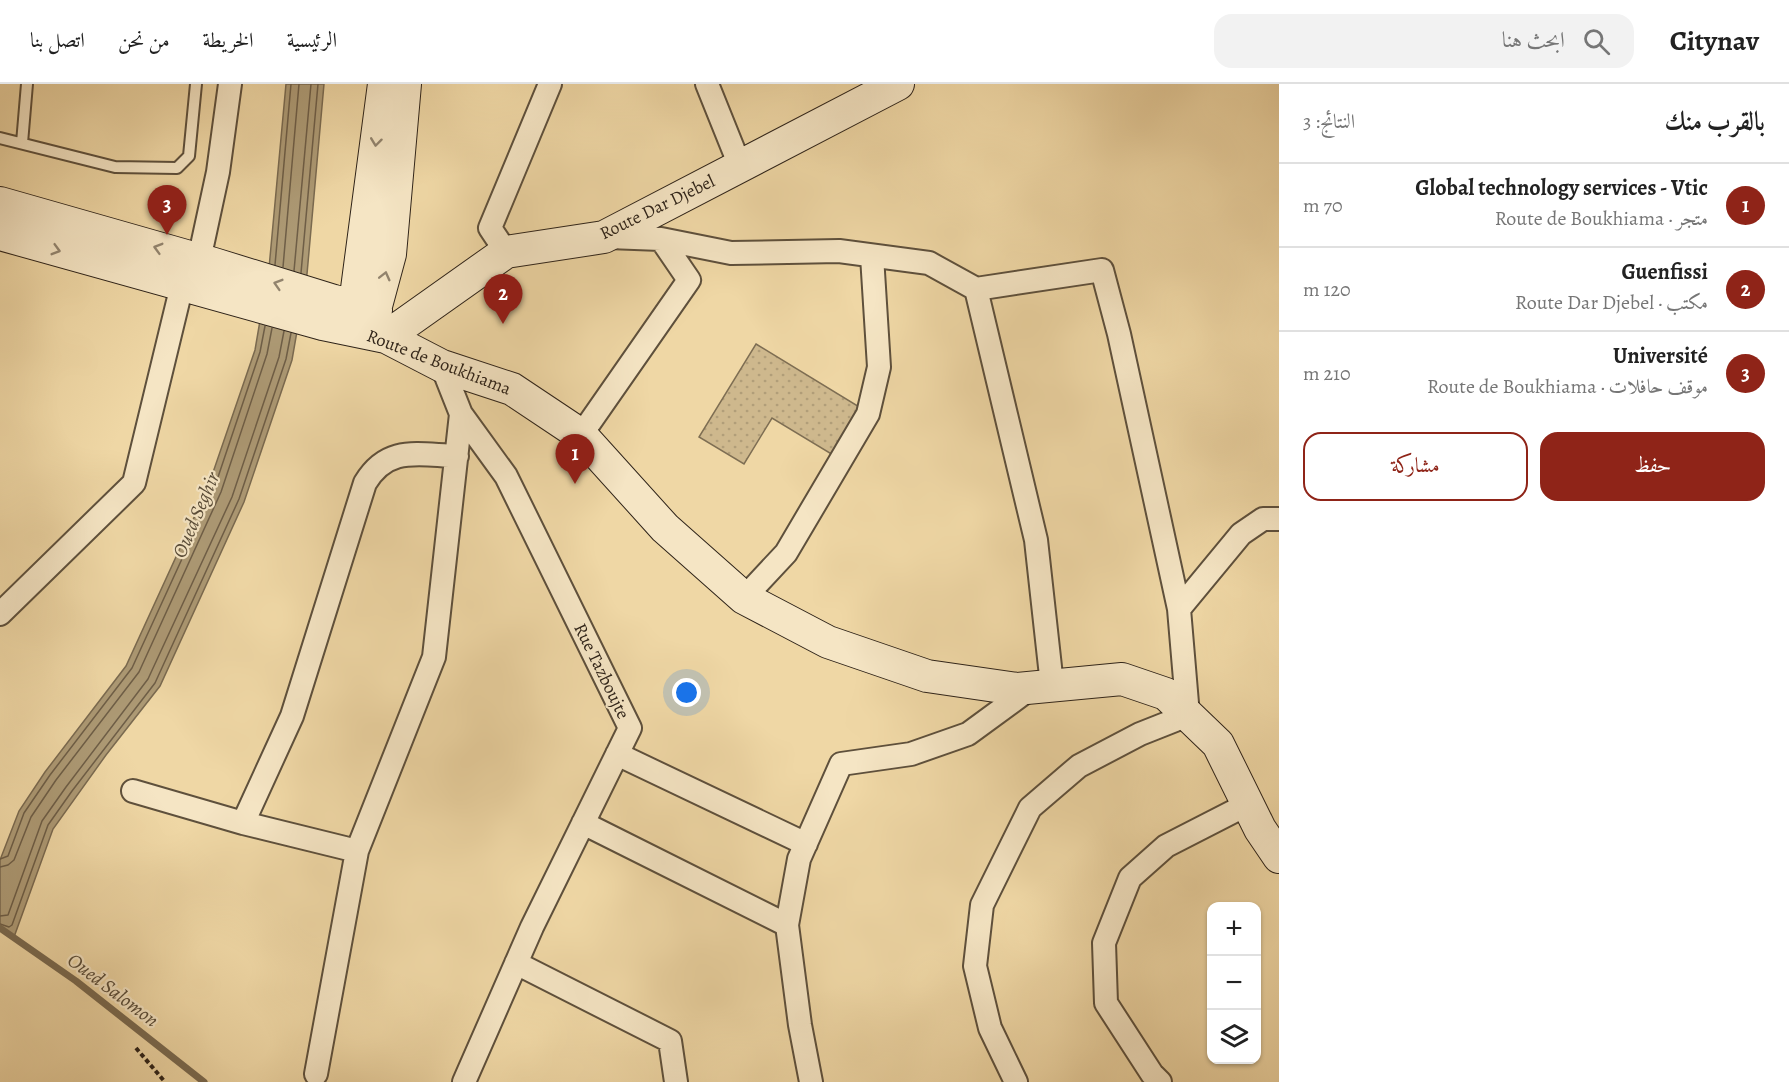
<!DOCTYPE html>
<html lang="ar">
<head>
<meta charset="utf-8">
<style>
	:root { --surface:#fff; --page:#f2f2f2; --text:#222; --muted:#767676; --line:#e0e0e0; --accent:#8f2418 }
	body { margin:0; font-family:Alegreya,Amiri,serif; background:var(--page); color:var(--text); direction:rtl }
	.controls { position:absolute; right:18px; bottom:18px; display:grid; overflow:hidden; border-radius:12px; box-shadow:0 2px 4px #0004 }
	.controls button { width:54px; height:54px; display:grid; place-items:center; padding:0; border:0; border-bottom:2px solid var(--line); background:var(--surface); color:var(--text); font:30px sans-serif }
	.you { position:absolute; left:687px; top:609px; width:21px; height:21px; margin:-15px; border:4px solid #fff; border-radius:50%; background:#1a73e8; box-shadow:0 0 0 9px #1a73e833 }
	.badge { display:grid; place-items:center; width:39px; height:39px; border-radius:50%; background:var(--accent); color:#fff; font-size:20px; font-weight:700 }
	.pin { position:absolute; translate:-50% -50px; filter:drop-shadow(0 2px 3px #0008) }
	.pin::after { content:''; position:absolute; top:32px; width:21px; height:18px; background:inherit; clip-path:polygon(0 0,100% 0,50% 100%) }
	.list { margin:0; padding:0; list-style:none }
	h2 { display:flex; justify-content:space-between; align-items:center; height:78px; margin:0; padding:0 24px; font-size:26px }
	h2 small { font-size:20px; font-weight:400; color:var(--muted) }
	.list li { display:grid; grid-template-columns:39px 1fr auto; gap:18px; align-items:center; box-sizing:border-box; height:84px; padding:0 24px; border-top:2px solid var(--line) }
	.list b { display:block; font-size:22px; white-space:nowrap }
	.list p { margin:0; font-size:20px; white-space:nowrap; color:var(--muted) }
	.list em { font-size:20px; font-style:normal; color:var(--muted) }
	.actions { display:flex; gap:12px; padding:18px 24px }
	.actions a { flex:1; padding:14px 0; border:2px solid var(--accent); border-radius:18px; text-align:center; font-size:21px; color:var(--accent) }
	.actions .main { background:var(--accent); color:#fff }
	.icon { flex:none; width:33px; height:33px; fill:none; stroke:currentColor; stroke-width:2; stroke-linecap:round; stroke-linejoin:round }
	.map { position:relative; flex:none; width:1279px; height:998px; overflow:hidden; direction:ltr }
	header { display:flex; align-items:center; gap:36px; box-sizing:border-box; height:84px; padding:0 30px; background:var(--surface); border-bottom:2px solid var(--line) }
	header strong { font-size:28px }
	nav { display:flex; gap:33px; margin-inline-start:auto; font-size:21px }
	.search { width:420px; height:54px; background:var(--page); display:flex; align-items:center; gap:15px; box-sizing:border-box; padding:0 21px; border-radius:18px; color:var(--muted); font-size:22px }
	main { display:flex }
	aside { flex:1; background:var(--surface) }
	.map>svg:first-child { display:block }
	.grass { fill:url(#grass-dots); stroke:#7e6e53; stroke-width:1.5 }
	.water { fill:#ad9a75; stroke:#7a6a50; stroke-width:1.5 }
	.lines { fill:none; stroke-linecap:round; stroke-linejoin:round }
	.shore { stroke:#6e5e47; stroke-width:1.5 }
	.stream { stroke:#7a6a50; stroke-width:7 }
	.lane-casing { stroke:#5e503c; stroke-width:14 }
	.street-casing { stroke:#5e503c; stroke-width:26 }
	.secondary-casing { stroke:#2e2319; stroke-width:34 }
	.path { stroke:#2e2319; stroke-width:4; stroke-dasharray:4.5 3; stroke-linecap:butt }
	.lane { stroke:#f5e5c4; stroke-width:10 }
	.street { stroke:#f5e5c4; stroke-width:22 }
	.secondary { stroke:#f5e5c4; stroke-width:32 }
	.oneway { stroke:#92846e }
	.labels { text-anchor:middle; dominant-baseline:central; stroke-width:4.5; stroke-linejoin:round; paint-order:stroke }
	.street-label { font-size:18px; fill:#2e2319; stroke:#f5e5c4 }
	.water-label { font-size:20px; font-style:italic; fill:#5a4d39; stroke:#f5e5c4 }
</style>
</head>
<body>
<header>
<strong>Citynav</strong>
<div class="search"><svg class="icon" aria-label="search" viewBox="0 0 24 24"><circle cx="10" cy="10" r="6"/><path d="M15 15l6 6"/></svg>ابحث هنا</div>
<nav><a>الرئيسية</a><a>الخريطة</a><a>من نحن</a><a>اتصل بنا</a></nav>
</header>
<main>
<aside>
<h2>بالقرب منك<small>النتائج: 3</small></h2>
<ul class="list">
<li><span class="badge">1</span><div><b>Global technology services - Vtic</b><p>متجر · Route de Boukhiama</p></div><em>70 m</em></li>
<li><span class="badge">2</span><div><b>Guenfissi</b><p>مكتب · Route Dar Djebel</p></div><em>120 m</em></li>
<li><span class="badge">3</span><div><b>Université</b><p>موقف حافلات · Route de Boukhiama</p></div><em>210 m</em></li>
</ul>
<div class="actions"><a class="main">حفظ</a><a>مشاركة</a></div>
</aside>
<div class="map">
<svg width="1279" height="998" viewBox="0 0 1279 998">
	<defs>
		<pattern id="grass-dots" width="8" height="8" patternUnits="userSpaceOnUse" patternTransform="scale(1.5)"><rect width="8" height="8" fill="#ceb88d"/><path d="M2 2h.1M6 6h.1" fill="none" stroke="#b19e79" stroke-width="1.8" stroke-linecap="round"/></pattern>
	</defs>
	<rect width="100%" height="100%" fill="#efd7a5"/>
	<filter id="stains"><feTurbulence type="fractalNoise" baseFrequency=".00333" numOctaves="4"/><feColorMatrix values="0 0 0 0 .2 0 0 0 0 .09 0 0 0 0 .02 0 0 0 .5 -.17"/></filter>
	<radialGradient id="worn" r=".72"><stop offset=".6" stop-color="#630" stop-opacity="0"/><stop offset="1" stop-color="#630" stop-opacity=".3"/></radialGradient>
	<path class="grass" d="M 756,260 L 861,324 L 833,371 L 772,334 L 744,380 L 699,353 Z"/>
	<path class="water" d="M 286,0 L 324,0 L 307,190 L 292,276 L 244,418 L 160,602 L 106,671 L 53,745 L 14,853 L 0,844 L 0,776 L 19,727 L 45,688 L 126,582 L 208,403 L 255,266 L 269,184 Z"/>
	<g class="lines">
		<path class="shore" d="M 275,181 L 291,0
			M 283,183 L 299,0
			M 294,187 L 311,0
			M 301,189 L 318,0
			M 0,775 L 8,772 L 24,729 L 50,691 L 132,584 L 214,405 L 260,268 L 265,242
			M 0,783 L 8,781 L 14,776 L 31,733 L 56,696 L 139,588 L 221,408 L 267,270 L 272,244
			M 0,832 L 8,831 L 42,737 L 66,703 L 148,595 L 232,413 L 279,273 L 284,247
			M 0,840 L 9,843 L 12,841 L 48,741 L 72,707 L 155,599 L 239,415 L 286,275 L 291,249"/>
		<path class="stream" d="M 0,844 L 76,897 L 204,998"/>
		<g class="lane-casing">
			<path id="lane" d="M 0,54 L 115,83 L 177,84 L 189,72 L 196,0
				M 22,59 L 27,0"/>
		</g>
		<g class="street-casing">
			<path id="street" d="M 707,0 L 740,82
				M 608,153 L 661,155 L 731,169 L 839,167 L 929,179 L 976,205 L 1036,456 L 1052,601
				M 506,168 L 490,144 L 550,0
				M 199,176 L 218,88 L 230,0
				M 976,205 L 1102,186 L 1119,250 L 1179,525 L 1188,631 L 1140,650 L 1079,682 L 1030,724 L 982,821 L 975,882 L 990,944 L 1016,998
				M 442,282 L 461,330 L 506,392 L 630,644 L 532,843 L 464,998
				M 581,351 L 689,196 L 661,155
				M 744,514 L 786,469 L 868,330 L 879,283 L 872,172
				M 1179,525 L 1241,450 L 1263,435 L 1279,435
				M 0,530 L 134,399 L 182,201
				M 617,670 L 806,760
				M 133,707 L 243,739 L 357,767
				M 243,739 L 292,632 L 365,399 C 388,361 418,371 457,372
				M 583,739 L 787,841
				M 516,879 L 670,957 L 676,998
				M 316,990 L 357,767 L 434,573 L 461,330
				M 811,998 L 800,941 L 787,841 L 799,775 L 841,680 L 911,670 L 968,650 L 1032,603
				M 1160,998 L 1152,990 L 1106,919 L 1104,859 L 1130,794 L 1166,762 L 1248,720"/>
		</g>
		<g class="secondary-casing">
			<path id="secondary" d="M 0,119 L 214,180 L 334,217 L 376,226
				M 0,150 L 323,240 L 386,253 L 442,282 L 512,305 L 581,351 L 665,444 L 744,514 L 828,558 L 927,592 L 1016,605 L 1122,595 L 1166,610 L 1218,660 L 1260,745 L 1279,773
				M 351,240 L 355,220 L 384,0
				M 370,244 L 390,170 L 405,0
				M 386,253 L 506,168 L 604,153 L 898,0"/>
		</g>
		<path class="path" d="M 136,964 L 165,998"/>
		<use href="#lane" class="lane"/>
		<use href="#street" class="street"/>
		<use href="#secondary" class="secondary"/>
	</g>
	<defs><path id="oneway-chevron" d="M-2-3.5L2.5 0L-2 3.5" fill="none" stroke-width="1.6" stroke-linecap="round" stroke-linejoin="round" transform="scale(1.5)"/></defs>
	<g class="oneway">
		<use href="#oneway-chevron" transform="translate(376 58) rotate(97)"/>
		<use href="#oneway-chevron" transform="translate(158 164) rotate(-164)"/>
		<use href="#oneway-chevron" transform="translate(56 166) rotate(16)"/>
		<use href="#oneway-chevron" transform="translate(385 192) rotate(-76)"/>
		<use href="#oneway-chevron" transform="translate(278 200) rotate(-163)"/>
	</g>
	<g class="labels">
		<g class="street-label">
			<text transform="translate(657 123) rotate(-26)">Route Dar Djebel</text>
			<text transform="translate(439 278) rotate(21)">Route de Boukhiama</text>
			<text transform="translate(602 587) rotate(64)">Rue Tazboujte</text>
		</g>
		<g class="water-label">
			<text transform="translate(196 431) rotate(-67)">Oued Seghir</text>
			<text transform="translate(113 906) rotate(37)">Oued Salomon</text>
		</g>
	</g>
	<rect width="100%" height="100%" filter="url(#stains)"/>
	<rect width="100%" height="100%" fill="url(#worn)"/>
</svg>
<div class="controls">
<button>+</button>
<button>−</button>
<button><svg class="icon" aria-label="layers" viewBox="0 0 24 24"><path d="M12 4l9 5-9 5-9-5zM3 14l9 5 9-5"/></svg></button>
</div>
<div class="you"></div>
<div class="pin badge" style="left:575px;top:400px">1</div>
<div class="pin badge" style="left:503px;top:240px">2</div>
<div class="pin badge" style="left:167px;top:151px">3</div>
</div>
</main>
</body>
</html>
